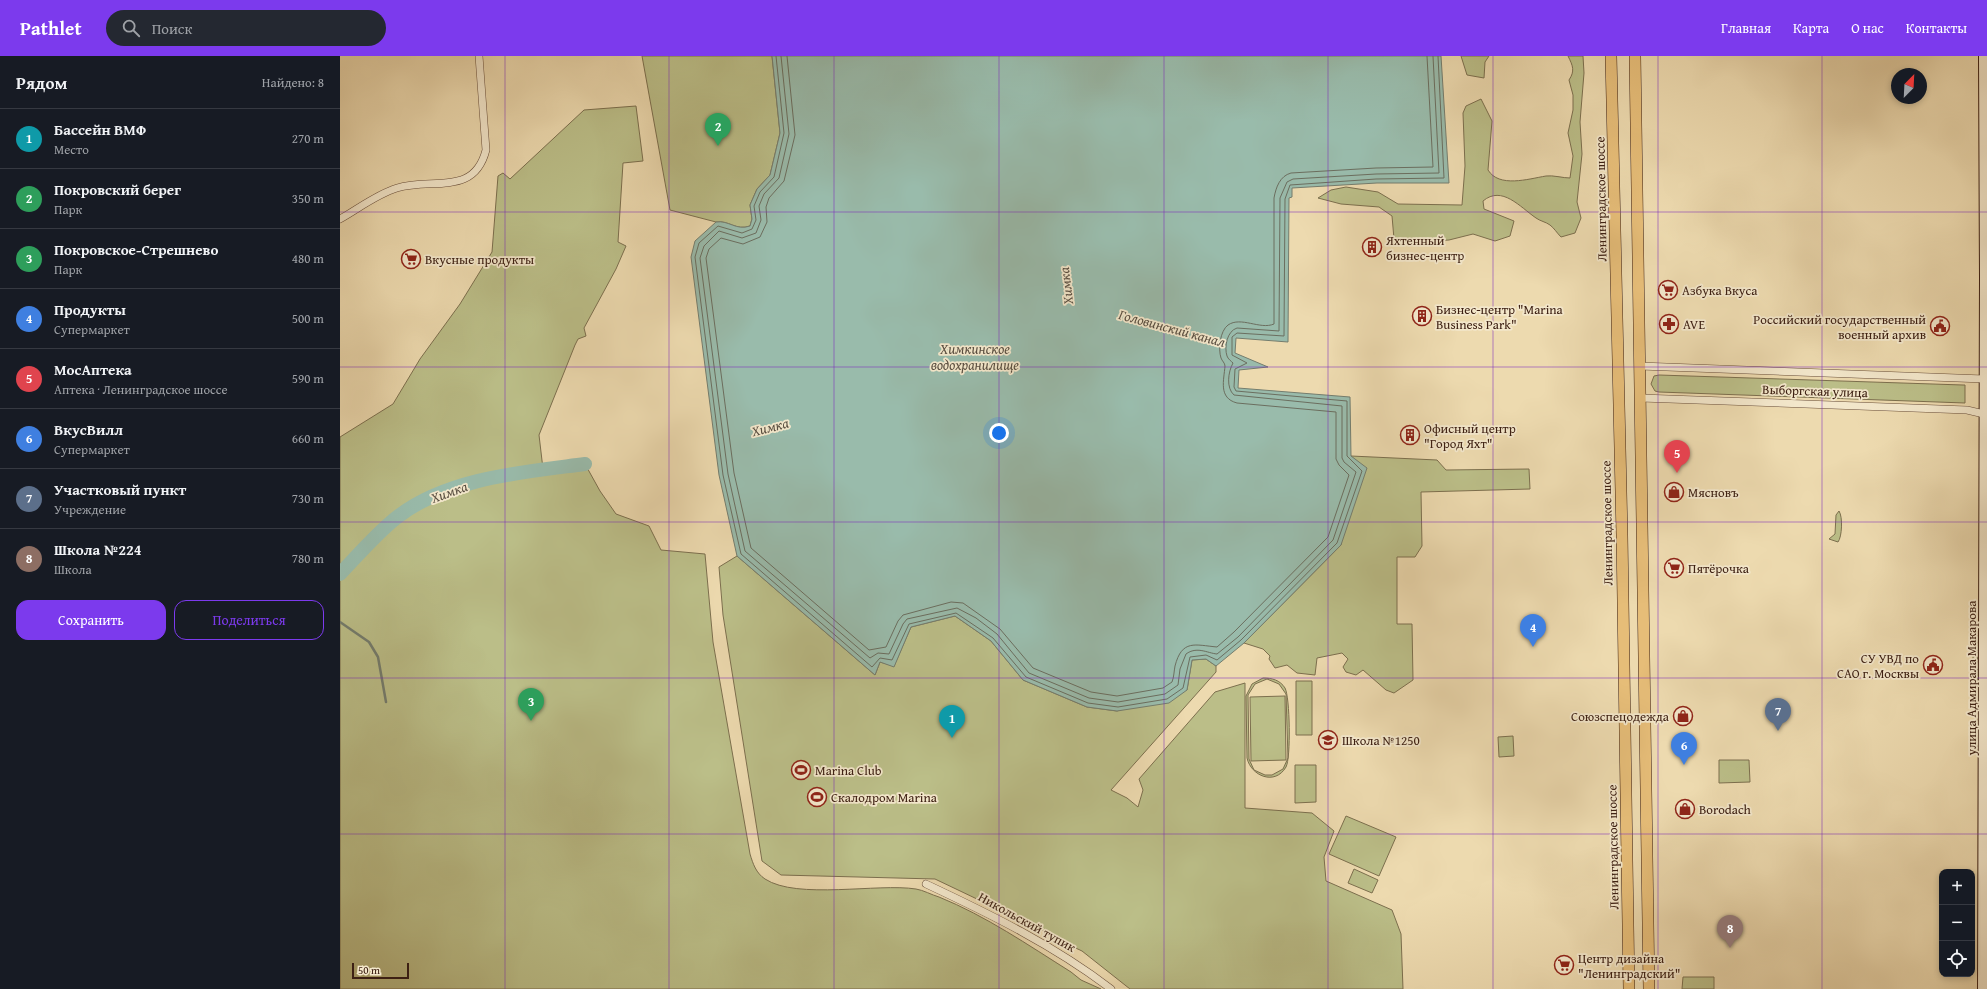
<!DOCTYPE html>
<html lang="ru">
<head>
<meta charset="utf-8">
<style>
	:root { --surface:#171b24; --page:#242831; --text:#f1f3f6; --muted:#9ea1a6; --line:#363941; --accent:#7c3aed }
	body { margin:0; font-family:"Gentium Book Plus",serif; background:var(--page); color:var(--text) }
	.controls { position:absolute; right:12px; bottom:12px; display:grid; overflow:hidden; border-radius:8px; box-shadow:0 2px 6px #0003 }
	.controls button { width:36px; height:36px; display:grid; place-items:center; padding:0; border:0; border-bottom:1px solid var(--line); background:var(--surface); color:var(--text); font:20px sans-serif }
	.compass { position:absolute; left:1551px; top:12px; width:36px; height:36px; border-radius:50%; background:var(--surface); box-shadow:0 2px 6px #0003; rotate:24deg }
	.scale { position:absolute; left:12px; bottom:10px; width:57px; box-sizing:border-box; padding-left:4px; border:2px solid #3d2013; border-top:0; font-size:11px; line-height:14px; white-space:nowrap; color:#3d2013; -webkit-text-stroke:3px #f3e7cb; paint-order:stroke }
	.you { position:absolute; left:659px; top:377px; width:14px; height:14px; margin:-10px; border:3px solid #fff; border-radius:50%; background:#1a73e8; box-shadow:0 0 0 6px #1a73e833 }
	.badge { display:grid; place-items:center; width:26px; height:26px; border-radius:50%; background:var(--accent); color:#fff; font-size:13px; font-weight:700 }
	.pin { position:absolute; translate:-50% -33px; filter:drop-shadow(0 1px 2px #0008) }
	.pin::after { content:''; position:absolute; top:21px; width:14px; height:12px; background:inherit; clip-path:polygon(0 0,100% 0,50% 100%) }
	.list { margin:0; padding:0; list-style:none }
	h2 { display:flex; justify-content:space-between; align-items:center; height:52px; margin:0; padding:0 16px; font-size:17px }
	h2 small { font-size:13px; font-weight:400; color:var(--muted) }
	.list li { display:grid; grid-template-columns:26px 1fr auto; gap:12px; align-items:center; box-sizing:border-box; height:60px; padding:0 16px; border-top:1px solid var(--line) }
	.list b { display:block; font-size:15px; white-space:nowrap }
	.list p { margin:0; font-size:13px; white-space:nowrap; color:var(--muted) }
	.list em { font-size:13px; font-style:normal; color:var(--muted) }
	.actions { display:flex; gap:8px; padding:12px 16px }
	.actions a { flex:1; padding:9px 0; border:1px solid var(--accent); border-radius:12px; text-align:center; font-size:14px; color:var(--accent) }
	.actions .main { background:var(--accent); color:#fff }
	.icon { flex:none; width:22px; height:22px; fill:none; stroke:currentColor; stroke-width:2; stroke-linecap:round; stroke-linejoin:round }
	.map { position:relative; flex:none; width:1647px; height:933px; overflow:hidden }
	header { display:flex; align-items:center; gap:24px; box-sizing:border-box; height:56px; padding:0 20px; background:var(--accent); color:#fff }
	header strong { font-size:19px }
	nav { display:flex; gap:22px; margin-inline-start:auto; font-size:14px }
	.search { width:280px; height:36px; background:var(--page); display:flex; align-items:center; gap:10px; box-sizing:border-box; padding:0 14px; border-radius:22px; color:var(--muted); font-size:15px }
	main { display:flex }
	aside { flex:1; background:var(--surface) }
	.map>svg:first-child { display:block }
	.green { fill:#bbbe88; stroke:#7c6f4e; fill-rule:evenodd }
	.water { fill:#99bbab; stroke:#747d6e }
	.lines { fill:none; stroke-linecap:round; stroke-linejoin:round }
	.shore { stroke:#6b6e5f; stroke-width:1 }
	.stream { stroke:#747d6e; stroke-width:2.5 }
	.river { stroke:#99bbab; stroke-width:14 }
	.street-casing { stroke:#694e3a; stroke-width:8 }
	.secondary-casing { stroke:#3d2013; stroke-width:12 }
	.primary-casing { stroke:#3d2013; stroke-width:12 }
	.street { stroke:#f3e7cb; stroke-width:7 }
	.secondary { stroke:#f3e7cb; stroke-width:10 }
	.primary { stroke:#e6bd78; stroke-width:11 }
	.grid { fill:none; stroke:#7b2cbf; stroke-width:1; stroke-opacity:0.55 }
	.labels { text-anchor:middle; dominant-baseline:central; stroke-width:3.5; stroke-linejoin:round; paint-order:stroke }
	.street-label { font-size:13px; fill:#3d2013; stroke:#f3e7cb }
	.poi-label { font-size:13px; fill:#3d2013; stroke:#f3e7cb; text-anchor:start }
	.water-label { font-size:14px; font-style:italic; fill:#594e41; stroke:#f3e7cb }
</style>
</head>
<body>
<header>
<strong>Pathlet</strong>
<div class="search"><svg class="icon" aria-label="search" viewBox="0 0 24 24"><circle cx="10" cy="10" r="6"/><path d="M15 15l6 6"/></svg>Поиск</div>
<nav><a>Главная</a><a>Карта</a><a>О нас</a><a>Контакты</a></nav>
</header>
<main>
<aside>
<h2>Рядом<small>Найдено: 8</small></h2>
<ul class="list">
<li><span class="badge" style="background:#0f9aa8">1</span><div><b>Бассейн ВМФ</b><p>Место</p></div><em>270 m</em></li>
<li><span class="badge" style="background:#2e9e5b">2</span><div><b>Покровский берег</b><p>Парк</p></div><em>350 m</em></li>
<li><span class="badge" style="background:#2e9e5b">3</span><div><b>Покровское-Стрешнево</b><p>Парк</p></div><em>480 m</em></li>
<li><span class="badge" style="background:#3f7fe0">4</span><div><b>Продукты</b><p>Супермаркет</p></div><em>500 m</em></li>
<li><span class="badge" style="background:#e0444e">5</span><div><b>МосАптека</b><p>Аптека · Ленинградское шоссе</p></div><em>590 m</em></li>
<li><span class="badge" style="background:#3f7fe0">6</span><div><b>ВкусВилл</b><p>Супермаркет</p></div><em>660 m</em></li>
<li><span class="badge" style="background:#5c6f8a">7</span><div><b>Участковый пункт</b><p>Учреждение</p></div><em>730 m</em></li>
<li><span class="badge" style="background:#8d6e63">8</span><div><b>Школа №224</b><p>Школа</p></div><em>780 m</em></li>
</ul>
<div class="actions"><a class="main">Сохранить</a><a>Поделиться</a></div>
</aside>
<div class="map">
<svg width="1647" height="933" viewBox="0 0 1647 933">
	<rect width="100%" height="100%" fill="#eddaaf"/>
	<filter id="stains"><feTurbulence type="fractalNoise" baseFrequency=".005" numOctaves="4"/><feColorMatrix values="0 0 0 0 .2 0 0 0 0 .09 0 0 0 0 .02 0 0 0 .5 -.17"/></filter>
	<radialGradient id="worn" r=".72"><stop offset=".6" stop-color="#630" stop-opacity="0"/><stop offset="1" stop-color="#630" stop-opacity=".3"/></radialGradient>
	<path class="green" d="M 302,0 L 432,0 L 440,77 L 430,119 L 417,133 L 410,149 L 412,163 L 410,170 C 396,175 389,164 376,166 L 330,154 Z
		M 1121,0 L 1149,0 L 1145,6 L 1144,22 L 1127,19 Z
		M 1228,0 L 1243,0 L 1244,17 L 1240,66 L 1242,98 L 1237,146 L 1241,162 L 1235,177 L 1221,181 C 1217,177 1214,172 1210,169 C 1206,166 1200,165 1196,162 C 1180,151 1162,129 1143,145 L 1144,153 L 1174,165 L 1170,180 L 1155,185 L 1133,178 L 1109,184 L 1061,187 L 1054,183 L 1052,160 L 1039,151 L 1001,148 L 978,142 L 991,134 L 1006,131 L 1038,136 L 1058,148 L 1122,149 L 1125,110 L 1123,57 L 1126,50 L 1141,43 L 1152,65 L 1148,114 C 1159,132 1188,123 1206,120 C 1213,119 1223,122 1230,122 L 1233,100 L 1228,77 L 1233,54 L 1233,39 L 1229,24 C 1235,15 1233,10 1228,0 Z
		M 296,50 L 303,105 L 283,107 L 278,186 L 286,190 L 276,213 L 244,272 L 246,280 L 238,283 L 235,289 L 199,379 L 203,413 L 245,408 L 260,435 L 276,458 L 309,470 L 321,494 L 365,498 L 373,586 L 410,798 C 413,808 416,817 425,823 C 457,844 538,827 576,833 C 583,834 592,839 599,841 C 646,860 688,889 731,916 L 741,924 L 761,933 L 0,933 L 0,381 L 53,348 L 80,303 L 120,248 L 152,196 L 158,120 L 163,117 L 170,123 L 244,54 Z
		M 1319,319 L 1623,329 L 1625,329 L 1625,347 L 1319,336 L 1315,335 L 1311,328 L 1314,320 Z
		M 1011,400 L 1097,404 L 1106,414 L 1189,413 L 1190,433 L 1081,436 L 1082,490 L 1075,501 L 1057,501 L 1057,568 L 1072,568 L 1073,624 L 1054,637 L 1046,634 L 1023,614 L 1016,619 L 1006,616 L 1003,611 L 1008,603 L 1002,597 L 977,602 L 975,619 L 957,617 L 947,609 L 935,612 L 929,603 L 930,600 L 923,593 L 904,587 L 1001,489 Z
		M 1499,455 C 1503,461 1502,481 1498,486 L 1489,483 L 1495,478 L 1496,459 Z
		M 397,500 L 535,619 L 540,606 L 554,610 L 571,571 L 615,560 L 651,585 L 683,624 L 747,651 L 777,655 L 847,634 L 852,604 L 866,603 L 876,610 L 876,616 L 771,734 L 787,742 L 798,751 L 803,734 L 799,723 L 875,636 L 905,627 L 905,752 L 972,757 L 994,775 L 984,801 L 986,825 L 1052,854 L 1061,878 L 1063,933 L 790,933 L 742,895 L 725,887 L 725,885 L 595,823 L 441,819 L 422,805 L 383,559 L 379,511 Z
		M 1633,572 L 1637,575 L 1638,630 L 1633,632 Z
		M 923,622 C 932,622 940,624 945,632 C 950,641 951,702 946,711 C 935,730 911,720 907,702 L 906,640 L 912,628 ZM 927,623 L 939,628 L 946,638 L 948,702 L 943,713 L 932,719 L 925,719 L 914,714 L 909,703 L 908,639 L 915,628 Z
		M 956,625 L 972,625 L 972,679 L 956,679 Z
		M 945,640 L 946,704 L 911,705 L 910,641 Z
		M 1173,680 L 1174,700 L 1159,701 L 1158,681 Z
		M 1379,704 L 1409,704 L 1410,726 L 1379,727 Z
		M 955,709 L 976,709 L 976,746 L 955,747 Z
		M 1006,760 L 1056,781 L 1039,820 L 989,798 Z
		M 1014,813 L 1038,824 L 1032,837 L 1008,827 Z
		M 1343,921 L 1374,921 L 1374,933 L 1342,933 Z"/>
	<path class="water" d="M 432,0 L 1101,0 L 1109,127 L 1037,127 L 952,132 L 952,141 L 949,142 L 948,286 L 896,282 L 895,297 L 928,311 L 899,314 L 898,332 L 1010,341 L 1011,400 L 1027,412 L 1001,489 L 904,587 L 876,610 L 866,603 L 852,604 L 847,634 L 829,647 L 777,655 L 747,651 L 683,624 L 651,585 L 615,560 L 571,571 L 554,611 L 540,606 L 535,619 L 397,500 L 379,419 L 351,201 L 355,185 L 376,166 C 389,164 396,175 410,170 L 412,163 L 410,149 L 417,133 L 430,119 L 440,77 Z"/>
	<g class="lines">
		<path class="shore" d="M 436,0 L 444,77 L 434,121 L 420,136 L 414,150 L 416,164 L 412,173 L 402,177 L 378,170 L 359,187 L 355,201 L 383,419 L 401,498 L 532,611 L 540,602 L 552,604 L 569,568 L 616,557 L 653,582 L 686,621 L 748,647 L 778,651 L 827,643 L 843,632 L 850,601 L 866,599 L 877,604 L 901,584 L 997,487 L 1022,415 L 1007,400 L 1007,345 L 896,335 L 894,331 L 895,313 L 907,307 L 892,299 L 892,281 L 897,277 L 944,280 L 945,143 L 950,129 L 1036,123 L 1104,122 L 1098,0
			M 441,0 L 449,78 L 439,122 L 424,138 L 419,150 L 421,164 L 416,177 L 402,182 L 379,175 L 364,190 L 360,202 L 388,418 L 405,495 L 530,602 L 538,597 L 549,598 L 563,568 L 567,563 L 617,552 L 636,562 L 657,578 L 689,617 L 749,642 L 778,646 L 825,638 L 838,629 L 840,613 L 846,598 C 857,590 867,597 877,598 L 898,581 L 993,484 L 1016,416 L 1004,406 L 1002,402 L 1002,350 L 894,339 C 886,332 888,316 893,307 C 891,305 888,303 887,300 C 884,291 887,275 897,272 L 939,275 L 940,142 L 947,126 L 953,123 L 1036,118 L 1099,117 L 1093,0
			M 447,0 L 455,79 L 444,125 L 429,142 L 426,151 L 427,166 L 420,181 L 403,188 L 381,182 L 369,193 L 366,202 L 394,417 L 411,492 L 529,594 L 546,591 L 558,565 L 563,559 L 611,546 L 623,547 L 660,573 L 693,612 L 751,636 L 777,640 L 823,632 L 832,626 C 834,621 834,615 835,610 C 842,583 855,589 877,591 L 894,576 L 988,481 L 1009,419 L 999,409 L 996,403 L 996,356 L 897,347 C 878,342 884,324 885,310 C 885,307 882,305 881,302 C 878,293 880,275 888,269 C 901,260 920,274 934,268 L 934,142 C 936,131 940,120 951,117 L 1036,112 L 1093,111 L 1087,0"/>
		<path class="stream" d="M 0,566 L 29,586 L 38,601 L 46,646"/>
		<path class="river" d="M 0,518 C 18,499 36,478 56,462 C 106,422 184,416 245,408"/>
		<g class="street-casing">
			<path id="street" d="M 0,163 C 18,153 37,138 57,132 C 92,121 134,141 146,94 L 139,0
				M 1300,310 L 1644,323
				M 1301,342 L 1627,354 L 1644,358
				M 586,828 C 650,858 715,890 771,933"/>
		</g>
		<g class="secondary-casing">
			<path id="secondary" d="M 1643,933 L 1645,222 L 1644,0"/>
		</g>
		<g class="primary-casing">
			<path id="primary" d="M 1271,0 L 1282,479 L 1289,933
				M 1295,0 L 1309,933"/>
		</g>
		<use href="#street" class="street"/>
		<use href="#secondary" class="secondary"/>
		<use href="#primary" class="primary"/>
	</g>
	<path class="grid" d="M 165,0 L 165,933M 329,0 L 329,933M 494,0 L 494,933M 659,0 L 659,933M 824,0 L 824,933M 988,0 L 988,933M 1153,0 L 1153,933M 1318,0 L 1318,933M 1482,0 L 1482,933M 0,156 L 1647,156M 0,311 L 1647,311M 0,466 L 1647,466M 0,622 L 1647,622M 0,778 L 1647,778"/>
	<defs>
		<g id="building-ring" transform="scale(1)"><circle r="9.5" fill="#f3e7cb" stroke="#8f2418" stroke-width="1.5"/><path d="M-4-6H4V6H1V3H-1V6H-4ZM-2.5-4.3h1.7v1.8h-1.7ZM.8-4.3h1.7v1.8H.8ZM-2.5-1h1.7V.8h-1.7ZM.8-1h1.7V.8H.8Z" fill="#8f2418"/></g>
		<g id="supermarket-ring" transform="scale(1)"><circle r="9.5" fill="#f3e7cb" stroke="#8f2418" stroke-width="1.5"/><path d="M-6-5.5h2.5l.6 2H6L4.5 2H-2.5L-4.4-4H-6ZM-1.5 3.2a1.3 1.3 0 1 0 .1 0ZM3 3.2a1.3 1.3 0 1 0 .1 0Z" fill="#8f2418"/></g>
		<g id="pharmacy-ring" transform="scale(1)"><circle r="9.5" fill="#f3e7cb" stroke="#8f2418" stroke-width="1.5"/><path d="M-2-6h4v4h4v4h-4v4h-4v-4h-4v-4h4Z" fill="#8f2418"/></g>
		<g id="civic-ring" transform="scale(1)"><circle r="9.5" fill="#f3e7cb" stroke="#8f2418" stroke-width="1.5"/><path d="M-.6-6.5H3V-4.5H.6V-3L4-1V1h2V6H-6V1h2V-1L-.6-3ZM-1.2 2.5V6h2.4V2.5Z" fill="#8f2418"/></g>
		<g id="shop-ring" transform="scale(1)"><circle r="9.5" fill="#f3e7cb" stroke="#8f2418" stroke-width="1.5"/><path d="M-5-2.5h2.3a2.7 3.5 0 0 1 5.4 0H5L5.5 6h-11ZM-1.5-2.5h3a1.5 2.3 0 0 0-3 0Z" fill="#8f2418"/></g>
		<g id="school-ring" transform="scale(1)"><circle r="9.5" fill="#f3e7cb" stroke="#8f2418" stroke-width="1.5"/><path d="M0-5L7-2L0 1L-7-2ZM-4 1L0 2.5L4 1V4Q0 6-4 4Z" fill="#8f2418"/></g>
		<g id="stadium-ring" transform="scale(1)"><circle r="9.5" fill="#f3e7cb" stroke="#8f2418" stroke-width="1.5"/><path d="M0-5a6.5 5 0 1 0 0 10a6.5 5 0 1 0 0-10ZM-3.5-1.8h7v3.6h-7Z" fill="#8f2418"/></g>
	</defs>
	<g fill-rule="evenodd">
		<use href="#building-ring" x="1032" y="191"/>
		<use href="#supermarket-ring" x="71" y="203"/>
		<use href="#supermarket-ring" x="1328" y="234"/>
		<use href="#building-ring" x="1082" y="260"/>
		<use href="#pharmacy-ring" x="1329" y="268"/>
		<use href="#civic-ring" x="1600" y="270"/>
		<use href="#building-ring" x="1070" y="379"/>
		<use href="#shop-ring" x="1334" y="436"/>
		<use href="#supermarket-ring" x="1334" y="512"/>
		<use href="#civic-ring" x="1593" y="609"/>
		<use href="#shop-ring" x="1343" y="660"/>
		<use href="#school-ring" x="988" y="684"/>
		<use href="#stadium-ring" x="461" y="714"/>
		<use href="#stadium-ring" x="477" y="741"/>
		<use href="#shop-ring" x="1345" y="753"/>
		<use href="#supermarket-ring" x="1224" y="909"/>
	</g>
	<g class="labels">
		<g class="street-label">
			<text transform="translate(1261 143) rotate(-91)">Ленинградское шоссе</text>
			<text transform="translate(1475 335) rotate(2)">Выборгская улица</text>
			<text transform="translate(1267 467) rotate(-91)">Ленинградское шоссе</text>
			<text transform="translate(1631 622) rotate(-90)">улица Адмирала Макарова</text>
			<text transform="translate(1273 791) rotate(-91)">Ленинградское шоссе</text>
			<text transform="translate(687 866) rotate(29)">Никольский тупик</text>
		</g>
		<g class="poi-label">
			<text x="1046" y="184">Яхтенный<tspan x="1046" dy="15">бизнес-центр</tspan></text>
			<text x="85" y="203">Вкусные продукты</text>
			<text x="1342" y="234">Азбука Вкуса</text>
			<text x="1096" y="253">Бизнес-центр "Marina<tspan x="1096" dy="15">Business Park"</tspan></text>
			<text x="1586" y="263" text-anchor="end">Российский государственный<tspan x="1586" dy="15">военный архив</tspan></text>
			<text x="1343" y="268">AVE</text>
			<text x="1084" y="372">Офисный центр<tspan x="1084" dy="15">"Город Яхт"</tspan></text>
			<text x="1348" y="436">Мясновъ</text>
			<text x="1348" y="512">Пятёрочка</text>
			<text x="1579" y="602" text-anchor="end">СУ УВД по<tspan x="1579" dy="15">САО г. Москвы</tspan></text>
			<text x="1329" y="660" text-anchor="end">Союзспецодежда</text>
			<text x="1002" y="684">Школа №1250</text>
			<text x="475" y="714">Marina Club</text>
			<text x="491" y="741">Скалодром Marina</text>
			<text x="1359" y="753">Borodach</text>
			<text x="1238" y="902">Центр дизайна<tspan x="1238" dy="15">"Ленинградский"</tspan></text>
		</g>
		<g class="water-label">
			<text transform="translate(726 230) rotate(-97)">Химка</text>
			<text transform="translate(832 272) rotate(15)">Головинский канал</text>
			<text x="635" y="293">Химкинское<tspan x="635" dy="16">водохранилище</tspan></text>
			<text transform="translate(430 371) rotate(-14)">Химка</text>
			<text transform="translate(109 436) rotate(-20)">Химка</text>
		</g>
	</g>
	<rect width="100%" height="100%" filter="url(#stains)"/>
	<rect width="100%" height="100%" fill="url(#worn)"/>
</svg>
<div class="controls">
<button>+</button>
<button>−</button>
<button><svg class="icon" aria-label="locate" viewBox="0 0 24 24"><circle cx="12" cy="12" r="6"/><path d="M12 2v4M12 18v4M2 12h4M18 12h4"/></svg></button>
</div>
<svg class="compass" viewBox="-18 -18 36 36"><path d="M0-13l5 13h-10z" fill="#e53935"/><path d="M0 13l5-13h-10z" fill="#9ea1a6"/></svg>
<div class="scale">50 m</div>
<div class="you"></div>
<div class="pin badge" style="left:612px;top:682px;background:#0f9aa8">1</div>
<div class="pin badge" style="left:378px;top:90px;background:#2e9e5b">2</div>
<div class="pin badge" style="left:191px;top:665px;background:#2e9e5b">3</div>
<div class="pin badge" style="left:1193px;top:591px;background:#3f7fe0">4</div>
<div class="pin badge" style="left:1337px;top:417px;background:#e0444e">5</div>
<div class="pin badge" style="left:1344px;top:709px;background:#3f7fe0">6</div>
<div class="pin badge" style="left:1438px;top:675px;background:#5c6f8a">7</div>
<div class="pin badge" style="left:1390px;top:892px;background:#8d6e63">8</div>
</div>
</main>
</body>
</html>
